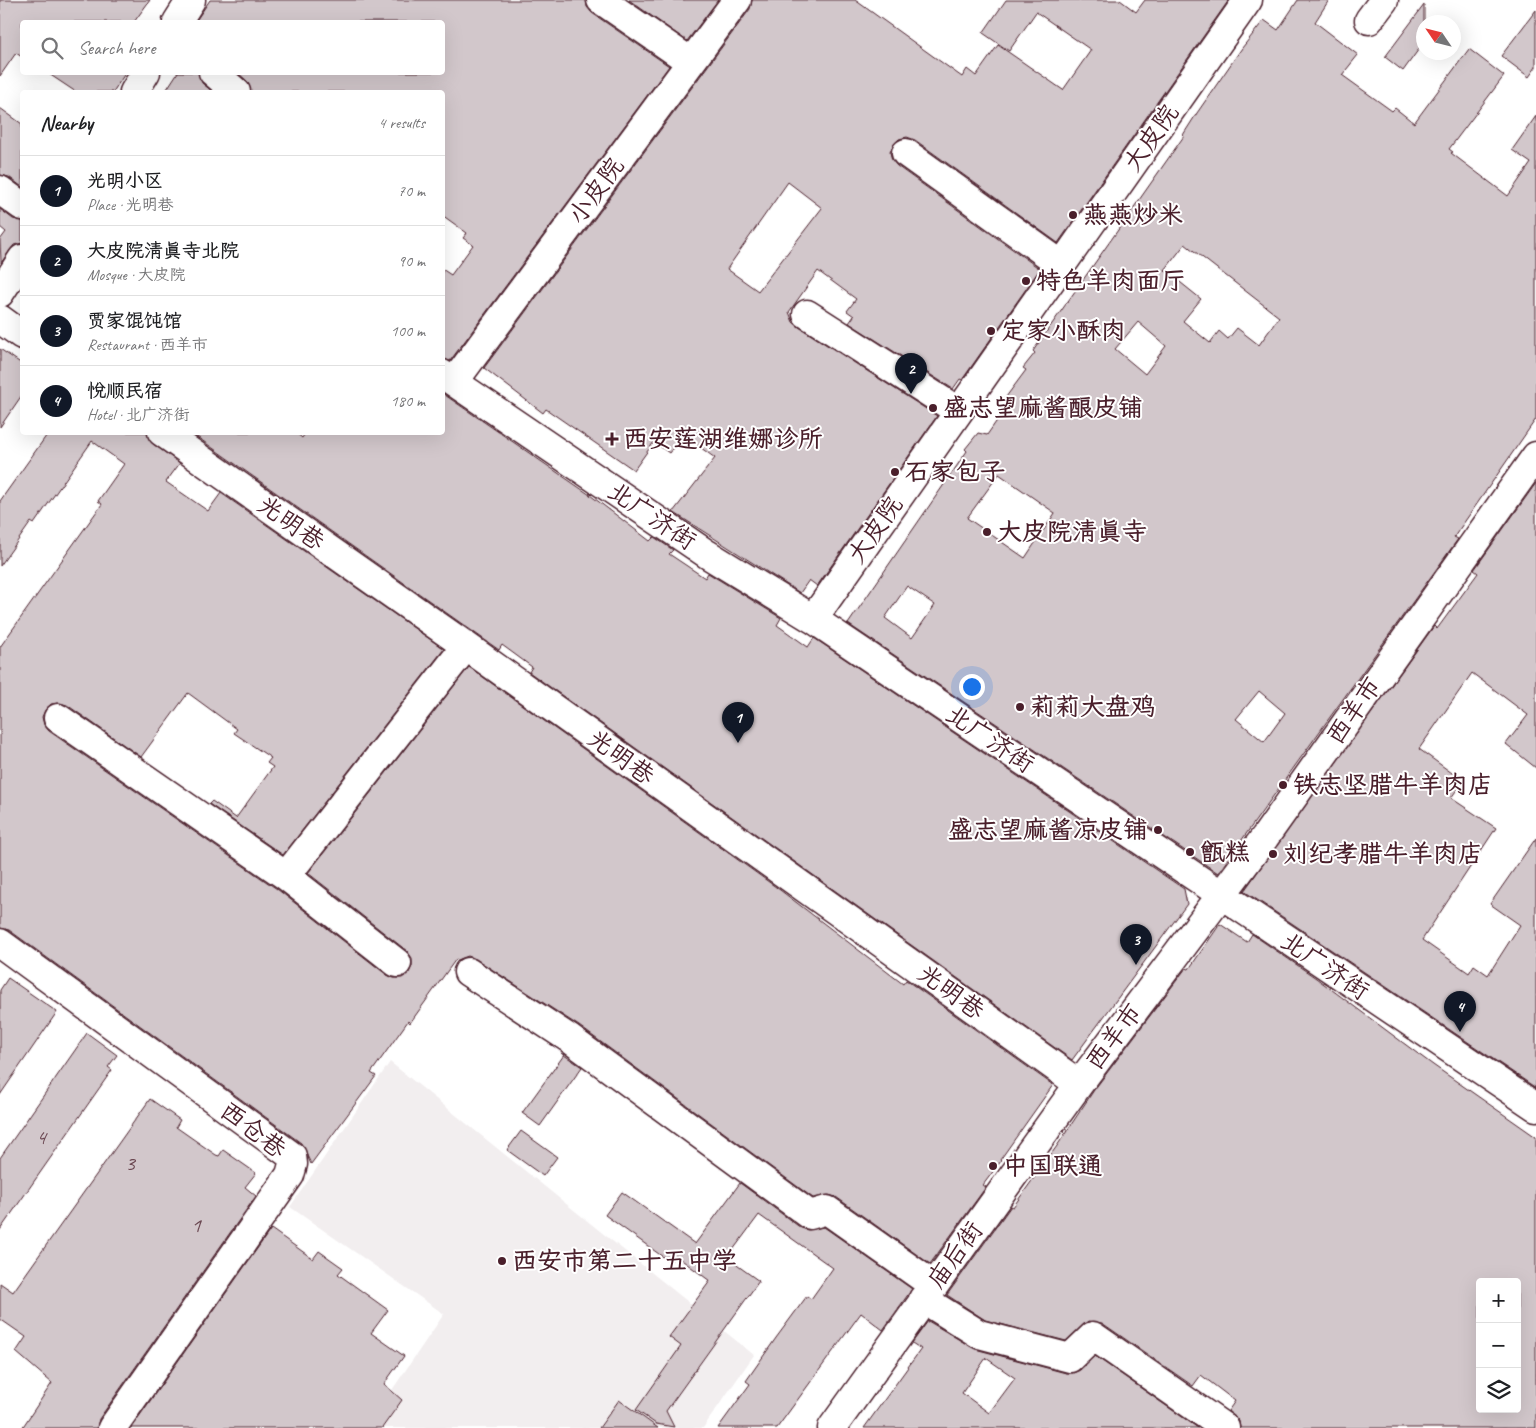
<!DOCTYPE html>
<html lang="en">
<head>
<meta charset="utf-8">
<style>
	:root { --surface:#fff; --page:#f6f6f6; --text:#202124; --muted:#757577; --line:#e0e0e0; --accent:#111827 }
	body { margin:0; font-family:Caveat,"LXGW WenKai TC",sans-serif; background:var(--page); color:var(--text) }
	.controls { position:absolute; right:15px; bottom:15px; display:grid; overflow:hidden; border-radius:5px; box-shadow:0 5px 20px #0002 }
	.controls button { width:45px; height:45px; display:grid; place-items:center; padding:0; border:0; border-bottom:1px solid var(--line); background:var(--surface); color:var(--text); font:25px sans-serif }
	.compass { position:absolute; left:1416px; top:15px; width:45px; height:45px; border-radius:50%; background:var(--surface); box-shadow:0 5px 20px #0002; rotate:305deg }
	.you { position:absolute; left:971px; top:686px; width:18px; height:18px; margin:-12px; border:4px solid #fff; border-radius:50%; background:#1a73e8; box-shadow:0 0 0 8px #1a73e833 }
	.badge { display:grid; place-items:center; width:32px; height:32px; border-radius:50%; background:var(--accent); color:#fff; font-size:16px; font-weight:700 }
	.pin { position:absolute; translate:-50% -41px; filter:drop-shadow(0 1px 2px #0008) }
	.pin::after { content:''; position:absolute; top:26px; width:18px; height:15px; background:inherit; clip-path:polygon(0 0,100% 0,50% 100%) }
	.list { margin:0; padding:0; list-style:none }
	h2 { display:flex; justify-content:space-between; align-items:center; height:65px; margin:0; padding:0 20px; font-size:21px }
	h2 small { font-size:16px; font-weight:400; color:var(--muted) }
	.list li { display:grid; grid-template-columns:32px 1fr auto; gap:15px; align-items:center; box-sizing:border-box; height:70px; padding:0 20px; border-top:1px solid var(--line) }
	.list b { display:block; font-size:19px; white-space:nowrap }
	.list p { margin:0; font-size:16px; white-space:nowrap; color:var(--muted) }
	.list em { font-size:16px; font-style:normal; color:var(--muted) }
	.icon { flex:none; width:28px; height:28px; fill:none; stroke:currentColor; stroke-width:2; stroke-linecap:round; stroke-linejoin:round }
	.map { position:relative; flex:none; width:1536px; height:1428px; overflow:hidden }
	.search { position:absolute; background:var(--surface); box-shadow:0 5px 20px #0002; left:20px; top:20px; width:425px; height:55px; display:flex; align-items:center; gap:12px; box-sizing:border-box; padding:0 18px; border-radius:5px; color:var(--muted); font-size:19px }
	.panel { position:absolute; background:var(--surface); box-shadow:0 5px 20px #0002; left:20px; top:90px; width:425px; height:345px; border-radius:5px }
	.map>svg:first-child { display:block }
	.built { fill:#f2eeef }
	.building { fill:#d2c7cb; stroke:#4a1f2b; fill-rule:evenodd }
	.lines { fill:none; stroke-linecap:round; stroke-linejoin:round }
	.minor-casing { stroke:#4a1f2b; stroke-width:31 }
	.minor { stroke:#fff; stroke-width:28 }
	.poi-dot { fill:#4a1f2b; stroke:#fff; stroke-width:2 }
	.labels { text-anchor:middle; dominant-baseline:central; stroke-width:4; stroke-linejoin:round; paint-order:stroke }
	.number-label { font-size:22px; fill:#6c4953 }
	.street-label { font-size:25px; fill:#4a1f2b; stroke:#fff }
	.poi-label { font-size:25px; font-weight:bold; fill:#4a1f2b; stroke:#fff; text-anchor:start }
</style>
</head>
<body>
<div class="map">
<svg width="1536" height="1428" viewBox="0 0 1536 1428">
	<rect width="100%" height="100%" fill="#fff"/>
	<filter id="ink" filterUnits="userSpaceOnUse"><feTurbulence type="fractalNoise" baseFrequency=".02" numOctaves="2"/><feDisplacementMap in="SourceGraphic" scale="10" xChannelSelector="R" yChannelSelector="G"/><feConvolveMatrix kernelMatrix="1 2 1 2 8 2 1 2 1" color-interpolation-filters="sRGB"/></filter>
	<g filter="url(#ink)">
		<path class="built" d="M 390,1062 L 754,1355 L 703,1428 L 366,1428 L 444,1314 L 290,1207 Z"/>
		<path class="building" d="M 0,0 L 150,0 L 134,22 L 22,22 L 22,57 L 16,53 L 0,76 Z
			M 210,0 L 586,0 L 587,7 L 592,13 L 669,66 L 450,361 L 442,358 L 442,269 L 451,275 L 473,245 L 463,238 L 467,233 L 442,215 L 442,92 L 251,92 L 247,81 L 237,72 L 442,72 L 442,22 L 195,22 Z
			M 629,0 L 718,0 L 687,41 Z
			M 752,0 L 855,0 L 962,77 L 967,69 L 976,76 L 998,45 L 1063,90 L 1091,50 L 1036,12 L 1009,51 L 983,33 L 1006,0 L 1120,0 L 1136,12 L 1145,0 L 1229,0 L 1058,243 L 915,140 L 907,137 L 899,139 L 894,144 L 890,152 L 892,160 L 897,166 L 1040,269 L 962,380 L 960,379 L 953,389 L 849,323 L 854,316 L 847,311 L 856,299 L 818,271 L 789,312 L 793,322 L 799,327 L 937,416 L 817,586 L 809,580 L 800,593 L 673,512 L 715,458 L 683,435 L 669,453 L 654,442 L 634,470 L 546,409 L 543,413 L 484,368 L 750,9 ZM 788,182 L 822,208 L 758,291 L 727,269 Z
			M 1298,0 L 1329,0 L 1315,22 L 1358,55 L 1342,75 L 1392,111 L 1395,108 L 1414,123 L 1469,49 L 1504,76 L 1449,149 L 1453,152 L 1451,153 L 1508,196 L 1531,163 L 1512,150 L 1536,116 L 1536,419 L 1454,537 L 1458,539 L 1218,873 L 848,624 L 967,451 L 965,449 L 978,433 L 987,435 L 1005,409 L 1000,405 L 1026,370 L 1023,368 L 1035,353 L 1033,351 L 1184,136 L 1183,135 L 1197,113 L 1242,48 L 1264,20 L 1278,30 ZM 1185,244 L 1279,317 L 1259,345 L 1237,328 L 1228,339 L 1219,331 L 1210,343 L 1183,321 L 1201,299 L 1165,270 ZM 1138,322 L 1166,346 L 1145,374 L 1115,349 ZM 999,474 L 1055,513 L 1025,558 L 967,518 ZM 907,586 L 935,605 L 912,638 L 885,618 ZM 1259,691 L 1285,713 L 1264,742 L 1236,719 Z
			M 1424,5 L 1424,42 L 1403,71 L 1385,57 Z
			M 1536,10 L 1536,67 L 1529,77 L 1501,56 Z
			M 46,72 L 126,72 L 113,92 L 76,92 Z
			M 178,72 L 198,72 L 202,83 L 213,92 L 165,92 Z
			M 0,108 L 22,124 L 22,187 L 9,177 L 0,175 Z
			M 0,209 L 13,219 L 22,221 L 22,243 L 14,245 L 1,263 L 0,240 L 6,232 L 0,227 Z
			M 0,349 L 22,364 L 22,395 L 0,427 Z
			M 442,393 L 590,495 L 650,541 L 654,537 L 673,550 L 669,554 L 705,578 L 708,573 L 781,618 L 777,625 L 808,647 L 814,638 L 1184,889 L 1187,904 L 1072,1060 L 529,672 L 532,667 L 502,645 L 499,650 L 190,432 L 295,432 L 302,438 L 306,432 L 442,432 Z
			M 49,432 L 147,432 L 153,444 L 180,463 L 166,482 L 208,511 L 221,493 L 444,649 L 283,855 L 209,804 L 212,801 L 236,818 L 273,767 L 267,763 L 271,758 L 234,733 L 237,729 L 188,693 L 141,757 L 67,705 L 60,703 L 51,704 L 45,710 L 42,717 L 44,725 L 49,731 L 277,889 L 387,975 L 394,978 L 402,978 L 409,973 L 412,966 L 412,958 L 407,951 L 308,873 L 469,667 L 780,890 L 903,984 L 906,980 L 1053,1085 L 1000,1160 L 1001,1161 L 983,1185 L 986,1187 L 930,1264 L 836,1197 L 829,1195 L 813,1198 L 579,1026 L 476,959 L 468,956 L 458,960 L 456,959 L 410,1023 L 408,1021 L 371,1073 L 376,1076 L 311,1164 L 301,1143 L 9,930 L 0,928 L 0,647 L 102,504 L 98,501 L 124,464 L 92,441 L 34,524 L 31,522 L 0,566 L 0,501 Z
			M 1536,483 L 1536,768 L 1506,744 L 1528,715 L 1472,673 L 1419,749 L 1463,781 L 1451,798 L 1496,828 L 1422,940 L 1469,973 L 1474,965 L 1488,975 L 1520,925 L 1490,904 L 1536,838 L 1536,1088 L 1244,891 L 1434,626 L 1437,629 L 1478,573 L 1474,570 Z
			M 1220,924 L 1247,942 L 1252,934 L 1316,978 L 1433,1065 L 1536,1137 L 1536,1428 L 1240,1428 L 1239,1421 L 1228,1411 L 1235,1401 L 1201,1375 L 1193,1386 L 1102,1323 L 1088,1321 L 1066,1341 L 985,1320 L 947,1295 L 1011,1206 L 1013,1207 L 1057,1146 L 1094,1090 L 1186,968 L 1189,969 ZM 1480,1282 L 1517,1282 L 1517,1409 L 1480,1409 Z
			M 8,978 L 57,1012 L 0,1095 L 0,990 Z
			M 87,1033 L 117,1055 L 108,1067 L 112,1070 L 0,1230 L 0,1158 Z
			M 561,1053 L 582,1067 L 540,1126 L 522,1113 L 564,1055 Z
			M 150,1099 L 180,1120 L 176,1127 L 216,1155 L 219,1156 L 223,1150 L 256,1173 L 245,1187 L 256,1196 L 99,1419 L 97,1428 L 22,1428 L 52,1383 L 16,1352 L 26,1337 L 0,1319 L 0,1283 L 13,1292 Z
			M 521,1131 L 557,1157 L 543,1176 L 507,1150 Z
			M 740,1183 L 801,1228 L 808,1230 L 824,1227 L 912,1289 L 883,1330 L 861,1313 L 777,1428 L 718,1428 L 750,1384 L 746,1381 L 776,1338 L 807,1296 L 811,1299 L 833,1268 L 759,1215 L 727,1258 L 759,1281 L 666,1411 L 674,1427 L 656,1424 L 636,1410 L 681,1346 L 669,1337 L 710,1281 L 675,1255 L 670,1262 L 605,1215 L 622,1192 L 695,1244 Z
			M 271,1229 L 313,1259 L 319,1251 L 343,1268 L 338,1274 L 388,1310 L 371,1333 L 404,1356 L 384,1384 L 402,1400 L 382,1428 L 131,1428 Z
			M 928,1321 L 975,1349 L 1066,1373 L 1073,1373 L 1080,1370 L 1095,1356 L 1198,1428 L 864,1428 L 921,1349 L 912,1343 ZM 986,1358 L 1015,1378 L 989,1413 L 962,1393 Z
			M 619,1400 L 658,1428 L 599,1428 Z"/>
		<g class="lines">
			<g class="minor-casing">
				<path id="minor" d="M 601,0 L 691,62
					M 1369,20 L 1384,0
					M 177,22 L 191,0
					M 213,72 L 236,92
					M 134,92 L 146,72
					M 906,153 L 1062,265
					M 0,190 L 22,206
					M 0,293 L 22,259
					M 807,314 L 958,411
					M 0,319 L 22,335
					M 442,374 L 707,554 L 813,619 L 1536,1107
					M 454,382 L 737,0
					M 162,432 L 466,646 L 1079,1084
					M 813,619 L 1248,0
					M 58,718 L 286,876 L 397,963
					M 286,876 L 466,646
					M 0,943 L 292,1156 L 293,1164 L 290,1175 L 112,1428
					M 468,972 L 570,1039 L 810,1215 L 827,1210 L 933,1285
					M 923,1299 L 979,1334 L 1070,1358 L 1093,1336 L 1225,1428
					M 832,1428 L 1079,1084 L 1265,837 L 1536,456"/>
			</g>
			<use href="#minor" class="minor"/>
		</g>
	</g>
	<g class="poi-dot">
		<circle cx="1073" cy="215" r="5"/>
		<circle cx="1026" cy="281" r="5"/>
		<circle cx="991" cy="331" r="5"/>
		<circle cx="933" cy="408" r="5"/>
		<path d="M609.5 431.5h5v5h5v5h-5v5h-5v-5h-5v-5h5z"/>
		<circle cx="895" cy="472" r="5"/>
		<circle cx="987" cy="532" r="5"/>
		<circle cx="1020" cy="707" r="5"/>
		<circle cx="1283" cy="785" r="5"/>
		<circle cx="1158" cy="830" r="5"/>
		<circle cx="1190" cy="852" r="5"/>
		<circle cx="1273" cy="854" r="5"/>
		<circle cx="993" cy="1166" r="5"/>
		<circle cx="502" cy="1261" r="5"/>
	</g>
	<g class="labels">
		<g class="number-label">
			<text x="41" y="1137">4</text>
			<text x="130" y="1163">3</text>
			<text x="196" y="1225">1</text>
		</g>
		<g class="street-label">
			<text transform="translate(1151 138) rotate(-55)">大皮院</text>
			<text transform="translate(596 191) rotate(-54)">小皮院</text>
			<text transform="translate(652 516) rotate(34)">北广济街</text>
			<text transform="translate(291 523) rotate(35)">光明巷</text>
			<text transform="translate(875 530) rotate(-55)">大皮院</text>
			<text transform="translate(1354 711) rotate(-55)">西羊市</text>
			<text transform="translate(990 739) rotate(34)">北广济街</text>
			<text transform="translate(621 757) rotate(36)">光明巷</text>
			<text transform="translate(1325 966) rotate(34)">北广济街</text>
			<text transform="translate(951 992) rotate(36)">光明巷</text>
			<text transform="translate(1114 1037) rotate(-53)">西羊市</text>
			<text transform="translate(253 1130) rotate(37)">西仓巷</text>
			<text transform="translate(955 1255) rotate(-54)">庙后街</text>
		</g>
		<g class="poi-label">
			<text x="1083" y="215">燕燕炒米</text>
			<text x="1036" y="281">特色羊肉面厅</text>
			<text x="1001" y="331">定家小酥肉</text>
			<text x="943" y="408">盛志望麻酱酿皮铺</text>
			<text x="623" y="439">西安莲湖维娜诊所</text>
			<text x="905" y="472">石家包子</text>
			<text x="997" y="532">大皮院清真寺</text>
			<text x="1030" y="707">莉莉大盘鸡</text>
			<text x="1293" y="785">铁志坚腊牛羊肉店</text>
			<text x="1148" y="830" text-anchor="end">盛志望麻酱凉皮铺</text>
			<text x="1200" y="852">甑糕</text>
			<text x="1283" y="854">刘纪孝腊牛羊肉店</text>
			<text x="1003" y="1166">中国联通</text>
			<text x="512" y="1261">西安市第二十五中学</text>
		</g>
	</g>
</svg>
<div class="controls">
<button>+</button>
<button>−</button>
<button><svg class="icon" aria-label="layers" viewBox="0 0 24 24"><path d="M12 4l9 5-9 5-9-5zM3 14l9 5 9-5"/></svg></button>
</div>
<svg class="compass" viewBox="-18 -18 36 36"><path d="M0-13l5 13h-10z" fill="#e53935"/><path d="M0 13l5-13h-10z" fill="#757577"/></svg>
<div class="you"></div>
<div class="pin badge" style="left:738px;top:743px">1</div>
<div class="pin badge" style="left:911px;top:394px">2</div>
<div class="pin badge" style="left:1136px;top:965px">3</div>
<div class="pin badge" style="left:1460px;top:1032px">4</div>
<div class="search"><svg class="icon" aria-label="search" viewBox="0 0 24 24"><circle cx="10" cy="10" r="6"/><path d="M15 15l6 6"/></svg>Search here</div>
<section class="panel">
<h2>Nearby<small>4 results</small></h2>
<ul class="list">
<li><span class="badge">1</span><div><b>光明小区</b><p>Place · 光明巷</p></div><em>70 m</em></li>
<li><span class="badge">2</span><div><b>大皮院清真寺北院</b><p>Mosque · 大皮院</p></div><em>90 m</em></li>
<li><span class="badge">3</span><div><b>贾家馄饨馆</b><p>Restaurant · 西羊市</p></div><em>100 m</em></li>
<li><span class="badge">4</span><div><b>悦顺民宿</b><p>Hotel · 北广济街</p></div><em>180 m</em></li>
</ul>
</section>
</div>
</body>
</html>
